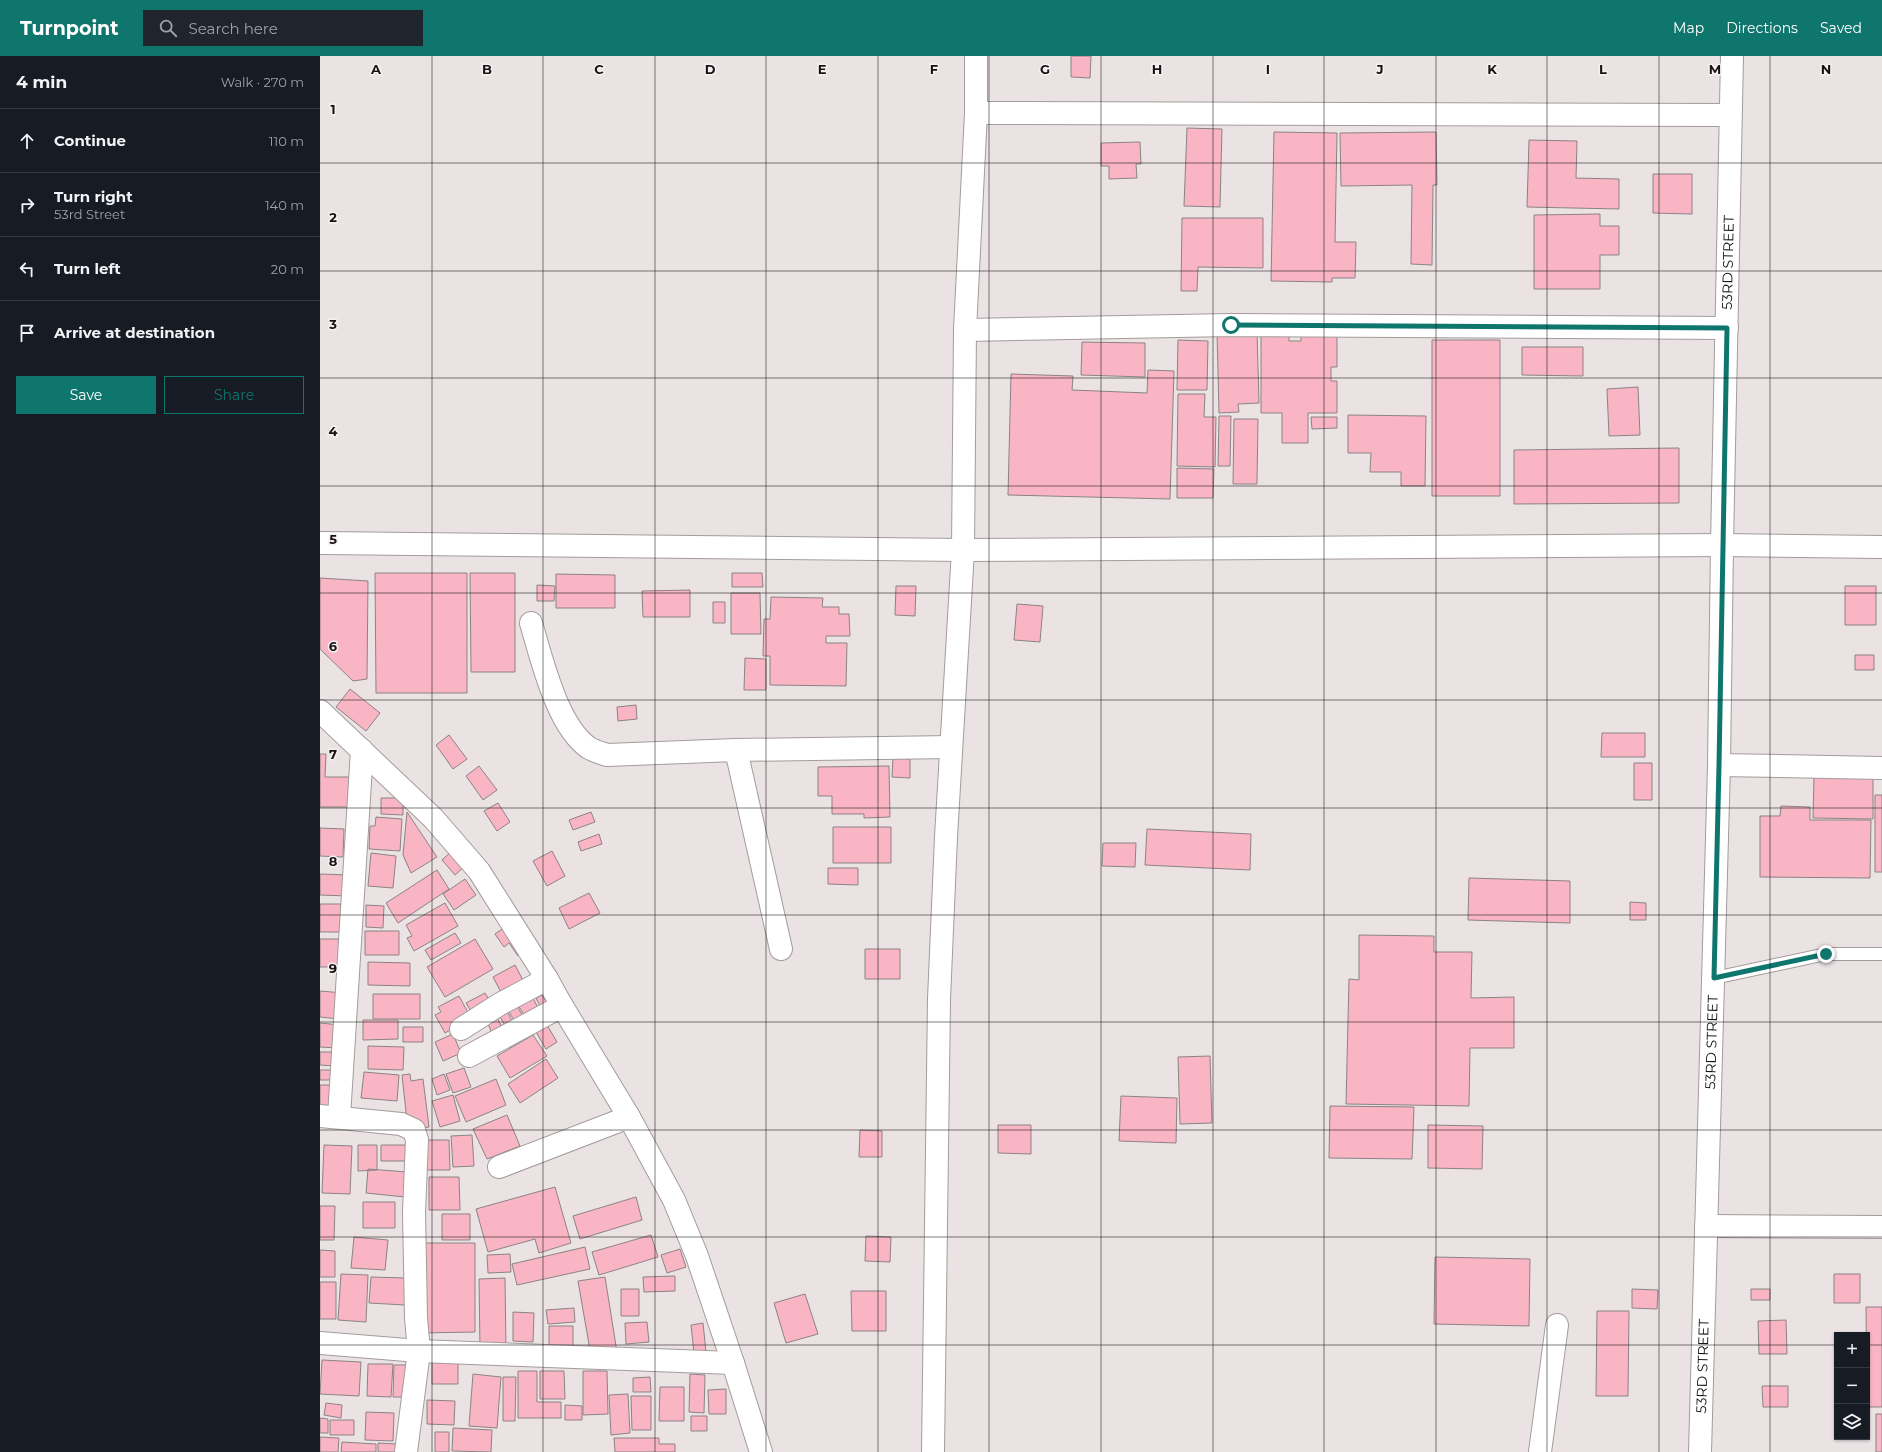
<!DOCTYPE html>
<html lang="en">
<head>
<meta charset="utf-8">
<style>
	:root { --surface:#171b24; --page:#20242c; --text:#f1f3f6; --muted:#9ea1a6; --line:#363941; --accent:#0f766e }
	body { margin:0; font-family:Montserrat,sans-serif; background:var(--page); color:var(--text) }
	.controls { position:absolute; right:12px; bottom:12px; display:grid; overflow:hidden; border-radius:0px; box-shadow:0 1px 3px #0004 }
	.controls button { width:36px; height:36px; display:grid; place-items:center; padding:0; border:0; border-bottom:1px solid var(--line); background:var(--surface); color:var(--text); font:20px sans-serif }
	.stop { position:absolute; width:12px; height:12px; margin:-9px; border:3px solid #0f766e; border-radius:50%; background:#fff }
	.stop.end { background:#0f766e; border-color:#fff; box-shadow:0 1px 4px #0008 }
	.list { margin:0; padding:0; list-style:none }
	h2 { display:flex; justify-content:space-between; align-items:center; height:52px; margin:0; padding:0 16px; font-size:17px }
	h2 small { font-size:13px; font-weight:400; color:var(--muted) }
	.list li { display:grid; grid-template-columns:26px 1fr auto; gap:12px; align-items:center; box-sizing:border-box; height:64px; padding:0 16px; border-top:1px solid var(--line) }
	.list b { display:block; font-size:15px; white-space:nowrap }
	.list p { margin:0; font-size:13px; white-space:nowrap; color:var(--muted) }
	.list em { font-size:13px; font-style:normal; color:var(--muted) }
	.actions { display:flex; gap:8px; padding:12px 16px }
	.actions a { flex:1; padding:9px 0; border:1px solid var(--accent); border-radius:0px; text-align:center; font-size:14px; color:var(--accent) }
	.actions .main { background:var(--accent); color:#fff }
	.icon { flex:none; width:22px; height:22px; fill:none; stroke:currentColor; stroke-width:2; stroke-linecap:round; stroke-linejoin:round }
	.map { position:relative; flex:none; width:1562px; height:1396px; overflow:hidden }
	header { display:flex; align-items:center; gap:24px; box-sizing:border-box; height:56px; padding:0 20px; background:var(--accent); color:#fff }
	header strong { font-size:19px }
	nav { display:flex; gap:22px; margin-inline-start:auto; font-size:14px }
	.search { width:280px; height:36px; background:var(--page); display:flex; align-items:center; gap:10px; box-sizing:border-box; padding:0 14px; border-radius:0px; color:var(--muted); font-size:15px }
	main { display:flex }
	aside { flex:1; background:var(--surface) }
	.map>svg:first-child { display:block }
	.building { fill:#f9b5c4; stroke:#8b8385 }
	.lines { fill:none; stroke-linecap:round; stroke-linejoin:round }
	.lane-casing { stroke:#a39b9c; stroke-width:14 }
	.street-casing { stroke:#a39b9c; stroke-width:24 }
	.lane { stroke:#fff; stroke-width:12 }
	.street { stroke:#fff; stroke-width:22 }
	.route { stroke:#0f766e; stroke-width:5 }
	.grid { fill:none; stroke:#151313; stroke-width:1; stroke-opacity:0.55 }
	.labels { text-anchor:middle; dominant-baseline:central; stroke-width:3; stroke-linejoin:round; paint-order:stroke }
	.street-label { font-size:14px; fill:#151313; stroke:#f8f0f1 }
	.grid-label { font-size:13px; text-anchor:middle; font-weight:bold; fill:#151313; stroke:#f8f0f1; stroke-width:3; stroke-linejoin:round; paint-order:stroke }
</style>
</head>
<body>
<header>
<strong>Turnpoint</strong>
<div class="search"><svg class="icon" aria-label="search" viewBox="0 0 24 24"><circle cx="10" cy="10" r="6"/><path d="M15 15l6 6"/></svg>Search here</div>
<nav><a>Map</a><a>Directions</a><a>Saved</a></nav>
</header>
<main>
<aside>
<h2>4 min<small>Walk · 270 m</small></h2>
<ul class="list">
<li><svg class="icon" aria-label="ahead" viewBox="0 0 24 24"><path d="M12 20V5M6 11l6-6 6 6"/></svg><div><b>Continue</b></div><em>110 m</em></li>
<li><svg class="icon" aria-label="right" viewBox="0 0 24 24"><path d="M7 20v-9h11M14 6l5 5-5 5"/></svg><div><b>Turn right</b><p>53rd Street</p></div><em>140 m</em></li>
<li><svg class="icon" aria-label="left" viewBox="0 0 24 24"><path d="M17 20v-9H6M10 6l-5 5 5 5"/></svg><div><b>Turn left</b></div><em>20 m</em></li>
<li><svg class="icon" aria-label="arrive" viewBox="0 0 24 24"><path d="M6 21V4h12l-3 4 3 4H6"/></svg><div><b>Arrive at destination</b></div></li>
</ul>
<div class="actions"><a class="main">Save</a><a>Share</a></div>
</aside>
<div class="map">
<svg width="1562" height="1396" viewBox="0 0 1562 1396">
	<rect width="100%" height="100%" fill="#ebe2e4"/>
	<path class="building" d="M 751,0 L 771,0 L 770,22 L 751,21 Z
		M 867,72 L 902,73 L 900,151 L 864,150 Z
		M 954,76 L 1017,77 L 1015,186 L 1036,186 L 1035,222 L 1012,222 L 1012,226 L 951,225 Z
		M 1116,76 L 1117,129 L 1113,129 L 1112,209 L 1091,208 L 1092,129 L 1021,130 L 1020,77 Z
		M 1209,84 L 1257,85 L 1256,122 L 1299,123 L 1299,153 L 1207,151 Z
		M 820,86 L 821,108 L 816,108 L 817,122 L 789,123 L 789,110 L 781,110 L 781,87 Z
		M 1333,118 L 1372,118 L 1372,158 L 1333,157 Z
		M 1280,158 L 1280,170 L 1299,170 L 1299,199 L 1280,199 L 1280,233 L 1214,233 L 1214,159 Z
		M 862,162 L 943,162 L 943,212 L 878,211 L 877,235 L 861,235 Z
		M 937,275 L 939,347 L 918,348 L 919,356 L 899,357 L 897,276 Z
		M 941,278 L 969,278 L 969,285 L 981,285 L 981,279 L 1017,279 L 1017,311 L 1011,311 L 1011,325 L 1017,325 L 1017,357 L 988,357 L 988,387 L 962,387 L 962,357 L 941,357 Z
		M 858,284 L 888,285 L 887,334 L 857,334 Z
		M 1112,284 L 1180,284 L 1180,440 L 1112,440 Z
		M 762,286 L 825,287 L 825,321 L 761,319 Z
		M 1202,291 L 1263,291 L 1263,320 L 1202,319 Z
		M 828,314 L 854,315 L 850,443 L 688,439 L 691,318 L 753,320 L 752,334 L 827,337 Z
		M 1318,331 L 1320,379 L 1289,380 L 1287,333 Z
		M 858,338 L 885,338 L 884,361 L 896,361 L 895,411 L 857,410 Z
		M 1028,359 L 1106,360 L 1105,430 L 1081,430 L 1081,416 L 1050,416 L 1051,397 L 1028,397 Z
		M 899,360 L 911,360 L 910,410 L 898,410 Z
		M 991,361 L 1017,361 L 1017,372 L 992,373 Z
		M 914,363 L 938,363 L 937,428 L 913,428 Z
		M 1359,392 L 1359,447 L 1194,448 L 1194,394 Z
		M 857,412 L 894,413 L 893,442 L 857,442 Z
		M 55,517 L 147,517 L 147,637 L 56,637 Z
		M 150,517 L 195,517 L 195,616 L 151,616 Z
		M 412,517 L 442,517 L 443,531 L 412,531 Z
		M 236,518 L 295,519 L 295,552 L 236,552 Z
		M 0,522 L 48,525 L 47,623 L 33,625 L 0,593 Z
		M 217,529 L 235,530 L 234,545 L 217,545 Z
		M 576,530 L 596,530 L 595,560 L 575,559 Z
		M 1525,530 L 1556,530 L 1556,569 L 1525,569 Z
		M 370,534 L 370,561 L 323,561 L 322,535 Z
		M 411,537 L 440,537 L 441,578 L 411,578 Z
		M 451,541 L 503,542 L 502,551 L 519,551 L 519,558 L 529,558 L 530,580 L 506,580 L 506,587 L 527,587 L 526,630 L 450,629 L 450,600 L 443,600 L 444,563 L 450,563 Z
		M 393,546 L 405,546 L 405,567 L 393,567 Z
		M 697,548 L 723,550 L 720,586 L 694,584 Z
		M 1535,599 L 1554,599 L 1554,614 L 1535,614 Z
		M 425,602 L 446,603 L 446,634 L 424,634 Z
		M 30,633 L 60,657 L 46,675 L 16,651 Z
		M 316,649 L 317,663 L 298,665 L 297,651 Z
		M 1282,677 L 1325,677 L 1325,701 L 1281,701 Z
		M 129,679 L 147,703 L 133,713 L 116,689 Z
		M 0,698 L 6,698 L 5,721 L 32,721 L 31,751 L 0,751 Z
		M 573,702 L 590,703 L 590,722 L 572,721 Z
		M 1314,707 L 1332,707 L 1332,744 L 1314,744 Z
		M 159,710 L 177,734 L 163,744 L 146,720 Z
		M 569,710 L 570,761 L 544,762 L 544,758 L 512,758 L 512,740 L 498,740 L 498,711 Z
		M 1494,720 L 1553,721 L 1553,763 L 1493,762 Z
		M 1555,739 L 1562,739 L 1562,816 L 1555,816 Z
		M 61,742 L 83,742 L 83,759 L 61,758 Z
		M 178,747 L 190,766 L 177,775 L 164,755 Z
		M 1461,750 L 1490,751 L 1490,764 L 1551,764 L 1550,822 L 1440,821 L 1440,760 L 1460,760 Z
		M 87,756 L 117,801 L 91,817 L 83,799 Z
		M 271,756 L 275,766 L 253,774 L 249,764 Z
		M 56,761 L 82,763 L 80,795 L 49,793 L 50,770 L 55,770 Z
		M 513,771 L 571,771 L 571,807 L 513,807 Z
		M 0,772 L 24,773 L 23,801 L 0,800 Z
		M 827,773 L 931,778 L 930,814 L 825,809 Z
		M 279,778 L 282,788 L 261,795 L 258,786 Z
		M 783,787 L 816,787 L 815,811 L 782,810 Z
		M 133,794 L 146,809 L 135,819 L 122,804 Z
		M 232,795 L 245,820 L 227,830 L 213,805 Z
		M 51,797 L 76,800 L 73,832 L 48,830 Z
		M 508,812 L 538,812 L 538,829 L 508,828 Z
		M 117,814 L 129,833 L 78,867 L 66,847 Z
		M 0,818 L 28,819 L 28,840 L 0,839 Z
		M 1149,822 L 1250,825 L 1250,867 L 1148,864 Z
		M 145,823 L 156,839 L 134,854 L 123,838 Z
		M 269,837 L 280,857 L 249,873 L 239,852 Z
		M 1310,846 L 1326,847 L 1326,864 L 1310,864 Z
		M 125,847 L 138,870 L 94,895 L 87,882 L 92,880 L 86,869 Z
		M 0,848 L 21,848 L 21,876 L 0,876 Z
		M 46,849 L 64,850 L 63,872 L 46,871 Z
		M 188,869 L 206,894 L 198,900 L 189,887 L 184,891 L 175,878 Z
		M 45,875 L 79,875 L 79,899 L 45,899 Z
		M 135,877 L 141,887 L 111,904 L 105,894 Z
		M 1039,879 L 1114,880 L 1114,896 L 1152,896 L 1151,942 L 1194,941 L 1194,992 L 1150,992 L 1149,1050 L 1026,1048 L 1029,923 L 1039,924 Z
		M 0,883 L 22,883 L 22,911 L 0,911 Z
		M 155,883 L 173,913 L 125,941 L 107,911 Z
		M 545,893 L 580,893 L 580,923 L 545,923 Z
		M 48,906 L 90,907 L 90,930 L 48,929 Z
		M 195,909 L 205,928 L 183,940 L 173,921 Z
		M 0,935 L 23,937 L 20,963 L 0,961 Z
		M 165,937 L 173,950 L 154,960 L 146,947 Z
		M 53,938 L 100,938 L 100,963 L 53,963 Z
		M 222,939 L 230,952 L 223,956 L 216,942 Z
		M 139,940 L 151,962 L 125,977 L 115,959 L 121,956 L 118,951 Z
		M 212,940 L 220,956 L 207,963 L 197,948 Z
		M 195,947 L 206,965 L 197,970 L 187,952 Z
		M 186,953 L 195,971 L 188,975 L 178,957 Z
		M 177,961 L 184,976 L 174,981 L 167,966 Z
		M 43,964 L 78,964 L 78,983 L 43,984 Z
		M 0,967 L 20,969 L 18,992 L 0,991 Z
		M 227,969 L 237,986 L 226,993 L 216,976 Z
		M 83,971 L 103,971 L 103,986 L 83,986 Z
		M 133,978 L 141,997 L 123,1005 L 115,986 Z
		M 213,979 L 227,1000 L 190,1022 L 177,1000 Z
		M 48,990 L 84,991 L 83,1014 L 48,1013 Z
		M 0,996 L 16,996 L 15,1010 L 0,1009 Z
		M 890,1000 L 892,1067 L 860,1068 L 858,1001 Z
		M 226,1003 L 238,1022 L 200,1047 L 188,1028 Z
		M 144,1012 L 151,1031 L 133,1037 L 126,1018 Z
		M 0,1014 L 16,1014 L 16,1024 L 0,1024 Z
		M 44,1016 L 79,1019 L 77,1045 L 41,1042 Z
		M 90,1018 L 91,1025 L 103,1023 L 109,1071 L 98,1073 L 87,1065 L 82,1019 Z
		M 124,1018 L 130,1034 L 117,1039 L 112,1023 Z
		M 176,1023 L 186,1049 L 146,1066 L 135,1040 Z
		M 0,1029 L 14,1029 L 14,1057 L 0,1056 Z
		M 133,1039 L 140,1065 L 120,1071 L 112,1045 Z
		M 801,1040 L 857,1042 L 856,1087 L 799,1085 Z
		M 1010,1050 L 1094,1051 L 1092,1103 L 1009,1102 Z
		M 187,1059 L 200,1090 L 167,1103 L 153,1073 Z
		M 678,1069 L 711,1069 L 711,1098 L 678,1097 Z
		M 1108,1069 L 1163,1070 L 1162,1113 L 1108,1112 Z
		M 540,1074 L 562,1075 L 562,1101 L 539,1101 Z
		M 152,1079 L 154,1110 L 133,1111 L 131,1080 Z
		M 103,1084 L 129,1084 L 130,1114 L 103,1114 Z
		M 4,1089 L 32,1090 L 30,1138 L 2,1137 Z
		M 38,1089 L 57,1089 L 57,1114 L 38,1115 Z
		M 61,1089 L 92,1089 L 92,1105 L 61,1105 Z
		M 48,1113 L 88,1116 L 85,1141 L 46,1137 Z
		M 109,1121 L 139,1121 L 140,1154 L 109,1154 Z
		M 235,1131 L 251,1187 L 219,1197 L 215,1183 L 168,1196 L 156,1153 Z
		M 316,1141 L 322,1164 L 260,1183 L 253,1160 Z
		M 43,1146 L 75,1146 L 75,1172 L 43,1172 Z
		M 0,1150 L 15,1150 L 14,1184 L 0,1184 Z
		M 122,1158 L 150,1158 L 150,1184 L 122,1184 Z
		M 331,1179 L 338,1201 L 279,1219 L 272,1196 Z
		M 546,1180 L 571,1181 L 570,1206 L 545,1205 Z
		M 34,1181 L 68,1184 L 65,1214 L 31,1212 Z
		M 101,1187 L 155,1187 L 155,1276 L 101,1277 Z
		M 265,1191 L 270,1213 L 197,1229 L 192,1208 Z
		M 360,1193 L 366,1211 L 347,1217 L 341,1199 Z
		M 0,1194 L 15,1195 L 15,1221 L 0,1221 Z
		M 190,1198 L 191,1216 L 168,1217 L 167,1199 Z
		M 1115,1201 L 1210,1203 L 1209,1270 L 1114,1268 Z
		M 21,1218 L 48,1219 L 46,1266 L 18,1264 Z
		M 1514,1218 L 1540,1218 L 1540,1247 L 1514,1247 Z
		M 355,1220 L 355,1235 L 324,1236 L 323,1221 Z
		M 51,1221 L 86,1222 L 85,1249 L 49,1247 Z
		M 285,1221 L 297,1296 L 271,1300 L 258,1225 Z
		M 185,1222 L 186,1294 L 160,1294 L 159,1223 Z
		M 0,1226 L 16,1226 L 16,1263 L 0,1263 Z
		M 301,1233 L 319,1233 L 319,1260 L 301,1260 Z
		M 1312,1233 L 1338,1234 L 1337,1253 L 1312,1252 Z
		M 1431,1233 L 1450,1233 L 1450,1244 L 1431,1244 Z
		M 531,1235 L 566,1235 L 566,1275 L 532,1275 Z
		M 485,1238 L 498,1278 L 466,1287 L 454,1247 Z
		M 1546,1251 L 1562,1251 L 1562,1351 L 1547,1351 Z
		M 254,1252 L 255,1266 L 228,1268 L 226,1254 Z
		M 1277,1255 L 1309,1255 L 1308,1340 L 1276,1340 Z
		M 193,1256 L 214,1257 L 213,1286 L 193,1285 Z
		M 1466,1264 L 1467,1298 L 1439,1298 L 1438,1265 Z
		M 327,1266 L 329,1286 L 306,1288 L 305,1267 Z
		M 383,1267 L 386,1296 L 374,1297 L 371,1269 Z
		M 229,1270 L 253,1270 L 253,1293 L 229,1293 Z
		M 112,1303 L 138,1303 L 138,1328 L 112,1328 Z
		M 2,1304 L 41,1306 L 39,1340 L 0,1338 Z
		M 48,1308 L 73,1308 L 71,1341 L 47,1340 Z
		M 74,1309 L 93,1309 L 92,1341 L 73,1341 Z
		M 198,1315 L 217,1315 L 217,1346 L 241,1346 L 241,1362 L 198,1362 Z
		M 220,1315 L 244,1315 L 245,1343 L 220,1343 Z
		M 263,1315 L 287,1315 L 288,1358 L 263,1359 Z
		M 153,1318 L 181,1321 L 177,1372 L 149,1370 Z
		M 370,1318 L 385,1319 L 384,1357 L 369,1356 Z
		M 183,1321 L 196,1321 L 195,1365 L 183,1365 Z
		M 330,1321 L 331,1336 L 313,1336 L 313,1322 Z
		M 1442,1330 L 1468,1330 L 1468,1351 L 1443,1351 Z
		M 340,1331 L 364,1331 L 364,1365 L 339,1365 Z
		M 406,1333 L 406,1358 L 389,1358 L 388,1334 Z
		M 308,1338 L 310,1377 L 291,1379 L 289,1339 Z
		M 311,1340 L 331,1340 L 331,1374 L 312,1374 Z
		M 107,1344 L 135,1345 L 134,1369 L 107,1368 Z
		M 6,1347 L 22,1349 L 21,1362 L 4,1359 Z
		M 245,1349 L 262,1350 L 262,1364 L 245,1364 Z
		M 46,1356 L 74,1357 L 73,1385 L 45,1384 Z
		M 1556,1358 L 1562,1358 L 1562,1396 L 1556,1396 Z
		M 371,1360 L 387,1360 L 387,1375 L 371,1375 Z
		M 0,1362 L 8,1363 L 8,1377 L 0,1377 Z
		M 10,1364 L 34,1364 L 34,1379 L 10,1379 Z
		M 133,1372 L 172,1374 L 171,1396 L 132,1395 Z
		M 115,1376 L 129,1376 L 129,1396 L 115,1396 Z
		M 0,1381 L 19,1382 L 18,1396 L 0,1396 Z
		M 294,1382 L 339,1382 L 339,1388 L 355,1388 L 355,1396 L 295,1396 Z
		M 22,1386 L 56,1388 L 56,1396 L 21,1396 Z
		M 58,1387 L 76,1388 L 75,1396 L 58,1396 Z"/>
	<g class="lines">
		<g class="lane-casing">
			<path id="lane" d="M 1394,922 L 1506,898 L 1562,898"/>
		</g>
		<g class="street-casing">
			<g id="street">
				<path d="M 656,57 L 1410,59"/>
				<path d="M 645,274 L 911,269 L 1407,272"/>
				<path d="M 0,487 L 643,494 L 1402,489 L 1562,491"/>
				<path d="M 211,567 C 222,604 237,670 269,692 C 274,695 281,697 287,699 L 416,694 L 631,691"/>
				<path d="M 0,655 L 113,762 L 159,815 L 227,923 L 242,950 L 309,1061 L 354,1144 L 377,1200 L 413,1307 L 441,1396"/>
				<path d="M 416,694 L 461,893"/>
				<path d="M 1399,709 L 1562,712"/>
				<path d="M 141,973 L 180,948 L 227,923"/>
				<path d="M 149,1000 L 242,950"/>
				<path d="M 0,1060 L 81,1068 L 94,1074 L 97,1084 L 94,1156 L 96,1262 L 99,1295 L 86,1396"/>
				<path d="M 19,1061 L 42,694"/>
				<path d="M 179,1111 L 309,1061"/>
				<path d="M 1386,1170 L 1562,1171"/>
				<path d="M 0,1287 L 99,1295 L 413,1307"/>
				<path d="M 613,1396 L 619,943 L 626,781 L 643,494 L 645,274 L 656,57 L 656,0"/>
				<path d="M 1220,1396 L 1237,1269"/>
				<path id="s1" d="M 1380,1396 L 1399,709 L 1402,489 L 1412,0"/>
			</g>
		</g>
		<use href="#lane" class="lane"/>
		<use href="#street" class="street"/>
	</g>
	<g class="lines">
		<path class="route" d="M 911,269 L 1407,272 L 1399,709 L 1394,922 L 1506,898"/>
	</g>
	<path class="grid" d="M 112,0 L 112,1396M 223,0 L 223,1396M 335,0 L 335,1396M 446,0 L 446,1396M 558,0 L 558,1396M 669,0 L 669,1396M 781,0 L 781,1396M 893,0 L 893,1396M 1004,0 L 1004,1396M 1116,0 L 1116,1396M 1227,0 L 1227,1396M 1339,0 L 1339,1396M 1450,0 L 1450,1396M 0,107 L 1562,107M 0,215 L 1562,215M 0,322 L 1562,322M 0,430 L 1562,430M 0,537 L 1562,537M 0,644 L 1562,644M 0,752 L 1562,752M 0,859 L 1562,859M 0,966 L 1562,966M 0,1074 L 1562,1074M 0,1181 L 1562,1181M 0,1289 L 1517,1289M 1547,1289 L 1562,1289"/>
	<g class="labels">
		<g class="street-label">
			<text stroke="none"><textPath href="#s1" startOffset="1190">53RD STREET</textPath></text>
			<text stroke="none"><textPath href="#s1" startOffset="410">53RD STREET</textPath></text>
			<text stroke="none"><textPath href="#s1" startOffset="86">53RD STREET</textPath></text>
		</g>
	</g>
	<g class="grid-label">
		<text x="56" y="18">A</text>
		<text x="167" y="18">B</text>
		<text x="279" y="18">C</text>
		<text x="390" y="18">D</text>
		<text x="502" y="18">E</text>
		<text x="614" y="18">F</text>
		<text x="725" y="18">G</text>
		<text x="837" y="18">H</text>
		<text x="948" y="18">I</text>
		<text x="1060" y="18">J</text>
		<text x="1172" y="18">K</text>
		<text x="1283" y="18">L</text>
		<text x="1395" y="18">M</text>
		<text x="1506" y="18">N</text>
		<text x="13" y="58">1</text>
		<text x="13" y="166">2</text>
		<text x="13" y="273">3</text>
		<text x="13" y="380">4</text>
		<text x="13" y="488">5</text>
		<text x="13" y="595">6</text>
		<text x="13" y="703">7</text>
		<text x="13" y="810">8</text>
		<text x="13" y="917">9</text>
	</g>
</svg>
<div class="controls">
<button>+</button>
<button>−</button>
<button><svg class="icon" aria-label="layers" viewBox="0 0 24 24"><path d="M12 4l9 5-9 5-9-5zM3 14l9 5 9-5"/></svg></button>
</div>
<div class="stop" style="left:911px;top:269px"></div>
<div class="stop end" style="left:1506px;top:898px"></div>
</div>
</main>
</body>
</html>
